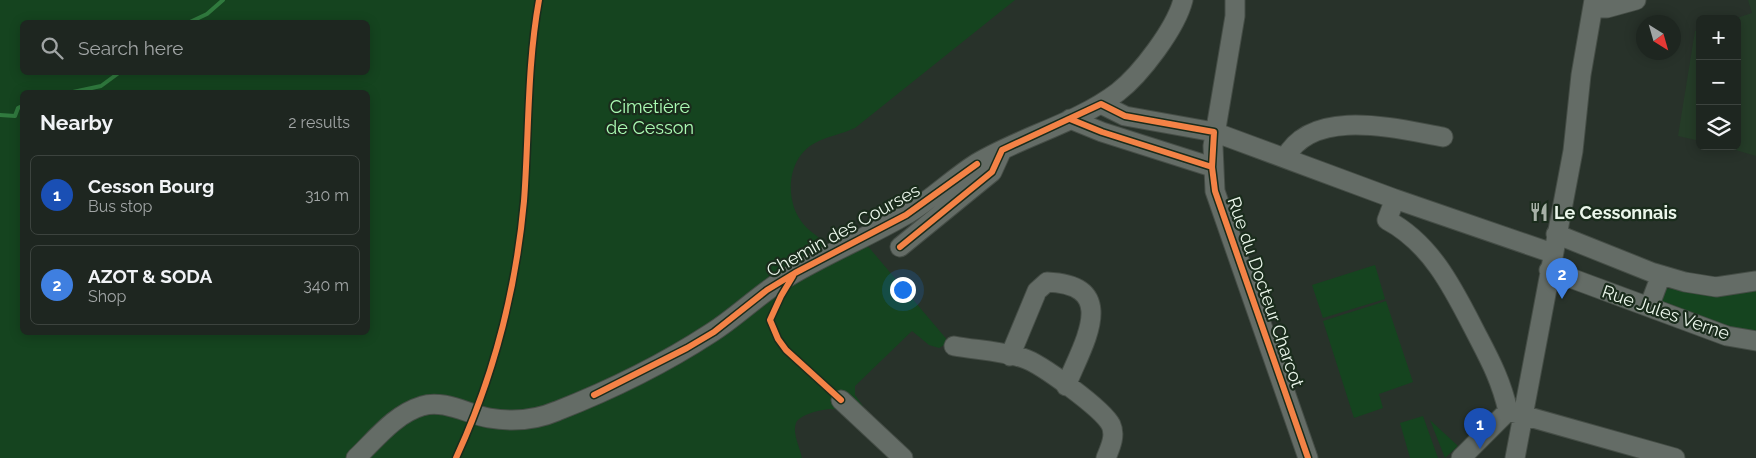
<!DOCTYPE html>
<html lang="en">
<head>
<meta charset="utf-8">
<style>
	:root { --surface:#1e2620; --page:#262e29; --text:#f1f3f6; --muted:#a1a5a5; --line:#3c433e; --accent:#2563eb }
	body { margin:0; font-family:Raleway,sans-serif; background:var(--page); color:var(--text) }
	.controls { position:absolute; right:15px; top:15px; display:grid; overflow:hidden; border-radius:8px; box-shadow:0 2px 12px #0003 }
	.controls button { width:45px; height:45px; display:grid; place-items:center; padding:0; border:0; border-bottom:1px solid var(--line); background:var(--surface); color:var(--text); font:25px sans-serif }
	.compass { position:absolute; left:1636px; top:15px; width:45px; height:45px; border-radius:50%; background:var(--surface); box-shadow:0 2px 12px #0003; rotate:143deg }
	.you { position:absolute; left:902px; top:289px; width:18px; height:18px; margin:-12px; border:4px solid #fff; border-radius:50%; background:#1a73e8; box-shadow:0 0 0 8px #1a73e833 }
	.badge { display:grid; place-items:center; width:32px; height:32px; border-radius:50%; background:var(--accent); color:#fff; font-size:16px; font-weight:700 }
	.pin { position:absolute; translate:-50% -41px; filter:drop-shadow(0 1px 2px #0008) }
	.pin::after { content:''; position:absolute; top:26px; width:18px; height:15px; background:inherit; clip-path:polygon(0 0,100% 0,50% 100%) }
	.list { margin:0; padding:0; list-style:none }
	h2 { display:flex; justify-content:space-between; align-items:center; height:65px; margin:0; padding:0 20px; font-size:21px }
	h2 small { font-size:16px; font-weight:400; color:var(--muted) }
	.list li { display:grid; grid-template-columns:32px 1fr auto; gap:15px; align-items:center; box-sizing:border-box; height:80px; margin:0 10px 10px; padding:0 10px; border:1px solid var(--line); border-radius:8px }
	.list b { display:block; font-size:19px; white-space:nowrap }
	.list p { margin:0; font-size:16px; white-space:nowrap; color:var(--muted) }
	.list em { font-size:16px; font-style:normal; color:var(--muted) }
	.icon { flex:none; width:28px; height:28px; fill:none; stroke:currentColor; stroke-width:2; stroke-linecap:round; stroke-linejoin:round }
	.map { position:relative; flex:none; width:1756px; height:458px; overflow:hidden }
	.search { position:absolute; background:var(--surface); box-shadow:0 2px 12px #0003; left:20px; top:20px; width:350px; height:55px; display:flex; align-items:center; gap:12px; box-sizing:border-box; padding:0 18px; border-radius:8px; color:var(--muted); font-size:19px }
	.panel { position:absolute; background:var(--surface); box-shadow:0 2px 12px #0003; left:20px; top:90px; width:350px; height:245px; border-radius:8px }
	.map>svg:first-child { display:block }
	.built { fill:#253c28 }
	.green { fill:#15441f; fill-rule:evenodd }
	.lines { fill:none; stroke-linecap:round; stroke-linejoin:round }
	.stream { stroke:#307a3e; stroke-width:4 }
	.minor-casing { stroke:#454d46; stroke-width:21 }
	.minor { stroke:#646c66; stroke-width:19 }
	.cycleway-casing { stroke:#1a2c1c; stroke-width:9 }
	.cycleway { stroke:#f48246; stroke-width:6 }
	.labels { text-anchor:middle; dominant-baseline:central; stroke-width:4.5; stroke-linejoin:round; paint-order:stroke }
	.park-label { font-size:18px; fill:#abfbb4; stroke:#1a2c1c }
	.poi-label { font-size:18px; font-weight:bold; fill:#ebf6eb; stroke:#1a2c1c; text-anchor:start }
	.street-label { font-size:18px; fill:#ebf6eb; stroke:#1a2c1c }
</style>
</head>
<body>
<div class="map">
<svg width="1756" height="458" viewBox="0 0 1756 458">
	<rect width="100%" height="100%" fill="#28322a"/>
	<path class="built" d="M 1748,0 L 1756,0 L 1756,156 L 1722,146 L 1737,146 L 1737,19 L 1734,19 L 1752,13 Z
		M 1700,30 L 1700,141 L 1678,136 L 1695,31 Z"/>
	<path class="green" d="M 0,0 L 1015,0 L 855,128 C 842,134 828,136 815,143 C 788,157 784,197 801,221 C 807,230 819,237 827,244 L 855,231 L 949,342 L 939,348 L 929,345 L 912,331 L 855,386 L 855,395 L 863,406 L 852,418 C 848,416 843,411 839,410 C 830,406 799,414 796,423 C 792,433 800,448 802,458 L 0,458 ZM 22,22 L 368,22 L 368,72 L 22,72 ZM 22,92 L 368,92 L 368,332 L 22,332 Z
		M 1375,265 L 1385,299 L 1323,318 L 1312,285 Z
		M 1664,288 L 1725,295 L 1756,289 L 1756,334 L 1701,319 L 1658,301 Z
		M 1386,301 L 1413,382 L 1379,394 L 1383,408 L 1354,418 L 1323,321 Z
		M 1423,416 L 1438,458 L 1410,458 L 1400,423 Z
		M 1430,420 L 1458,446 L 1445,458 Z"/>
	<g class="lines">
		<path class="stream" d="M 190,22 L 207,14 L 223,0
			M 73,92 L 101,86 L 120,72
			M 0,115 L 15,116 L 18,108 L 22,106"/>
		<g class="minor-casing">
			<path id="minor" d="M 1235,0 L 1235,16 L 1213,146 L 1215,191 L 1308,458
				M 1593,8 L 1607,8 L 1636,0
				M 1101,104 L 1125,116 L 1214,132 L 1395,199 L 1552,253
				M 1070,119 L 1102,132 L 1212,167
				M 1285,158 C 1313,106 1397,129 1443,137
				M 1395,199 L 1387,220 C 1432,244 1454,290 1476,333 C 1490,360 1501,380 1508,411
				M 1556,234 L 1651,272 L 1685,282 L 1716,287 L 1756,281
				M 900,247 L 992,172 L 1002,150
				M 1549,270 L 1727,336 L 1756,341
				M 1649,307 L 1661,275
				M 954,346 C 976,350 1001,351 1023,358 C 1040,363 1103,409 1111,425 C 1116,436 1110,448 1106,458
				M 1010,356 L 1037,291 L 1047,282 C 1122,285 1082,345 1066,386
				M 841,400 L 903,458
				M 356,458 C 376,439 395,414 422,406 C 443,399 468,414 489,418 C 512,422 536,420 557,411 C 608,391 665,363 711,333 C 735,318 755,298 778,283 C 820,256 867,238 909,213 C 933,198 953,178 977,163 C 1022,136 1076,124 1118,92 C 1141,74 1176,28 1183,0
				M 1461,458 L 1508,411 L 1675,458
				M 1515,458 L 1573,151 L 1581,75 L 1594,0"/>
		</g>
		<use href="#minor" class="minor"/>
		<g class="cycleway-casing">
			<path id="cycleway" d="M 1070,119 L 1102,132 L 1212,167
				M 900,247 L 992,172 L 1002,150 L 1101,104 L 1125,116 L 1214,132 L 1212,167 L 1215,191 L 1308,458
				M 793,276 L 781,296 L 770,320 L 778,339 L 786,350 L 841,400
				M 594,395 L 687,348 L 714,332 L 767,290 L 795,273 L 906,215 L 977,164
				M 456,458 C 493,378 516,289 524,201 C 529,134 527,66 539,0"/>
		</g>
		<use href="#cycleway" class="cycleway"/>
	</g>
	<defs>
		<g id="restaurant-bare" transform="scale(1.5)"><path d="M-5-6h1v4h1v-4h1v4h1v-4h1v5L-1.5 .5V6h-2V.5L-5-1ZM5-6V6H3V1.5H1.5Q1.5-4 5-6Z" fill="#a7b1a7" stroke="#1a2c1c" stroke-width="2.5" paint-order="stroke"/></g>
	</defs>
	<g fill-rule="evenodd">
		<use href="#restaurant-bare" x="1539" y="212"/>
	</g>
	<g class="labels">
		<g class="park-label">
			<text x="650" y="106">Cimetière<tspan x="650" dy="21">de Cesson</tspan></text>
		</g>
		<g class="poi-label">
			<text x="1554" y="212">Le Cessonnais</text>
		</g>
		<g class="street-label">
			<text transform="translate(843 230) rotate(-29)">Chemin des Courses</text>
			<text transform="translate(1266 292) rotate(71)">Rue du Docteur Charcot</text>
			<text transform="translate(1666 312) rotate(19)">Rue Jules Verne</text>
		</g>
	</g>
</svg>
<div class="controls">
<button>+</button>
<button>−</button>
<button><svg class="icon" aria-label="layers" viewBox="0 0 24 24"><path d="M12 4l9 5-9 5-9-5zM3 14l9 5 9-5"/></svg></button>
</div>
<svg class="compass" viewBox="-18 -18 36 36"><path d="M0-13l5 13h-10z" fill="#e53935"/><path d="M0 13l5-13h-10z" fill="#a1a5a5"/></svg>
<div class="you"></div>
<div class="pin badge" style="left:1480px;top:449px;background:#1a4fb4">1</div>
<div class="pin badge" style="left:1562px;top:299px;background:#3f7fe0">2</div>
<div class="search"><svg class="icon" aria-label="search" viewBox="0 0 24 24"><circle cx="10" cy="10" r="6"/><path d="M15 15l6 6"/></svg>Search here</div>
<section class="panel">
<h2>Nearby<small>2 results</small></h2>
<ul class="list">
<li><span class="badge" style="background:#1a4fb4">1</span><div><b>Cesson Bourg</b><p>Bus stop</p></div><em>310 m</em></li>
<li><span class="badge" style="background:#3f7fe0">2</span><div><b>AZOT &amp; SODA</b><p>Shop</p></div><em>340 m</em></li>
</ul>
</section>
</div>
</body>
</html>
